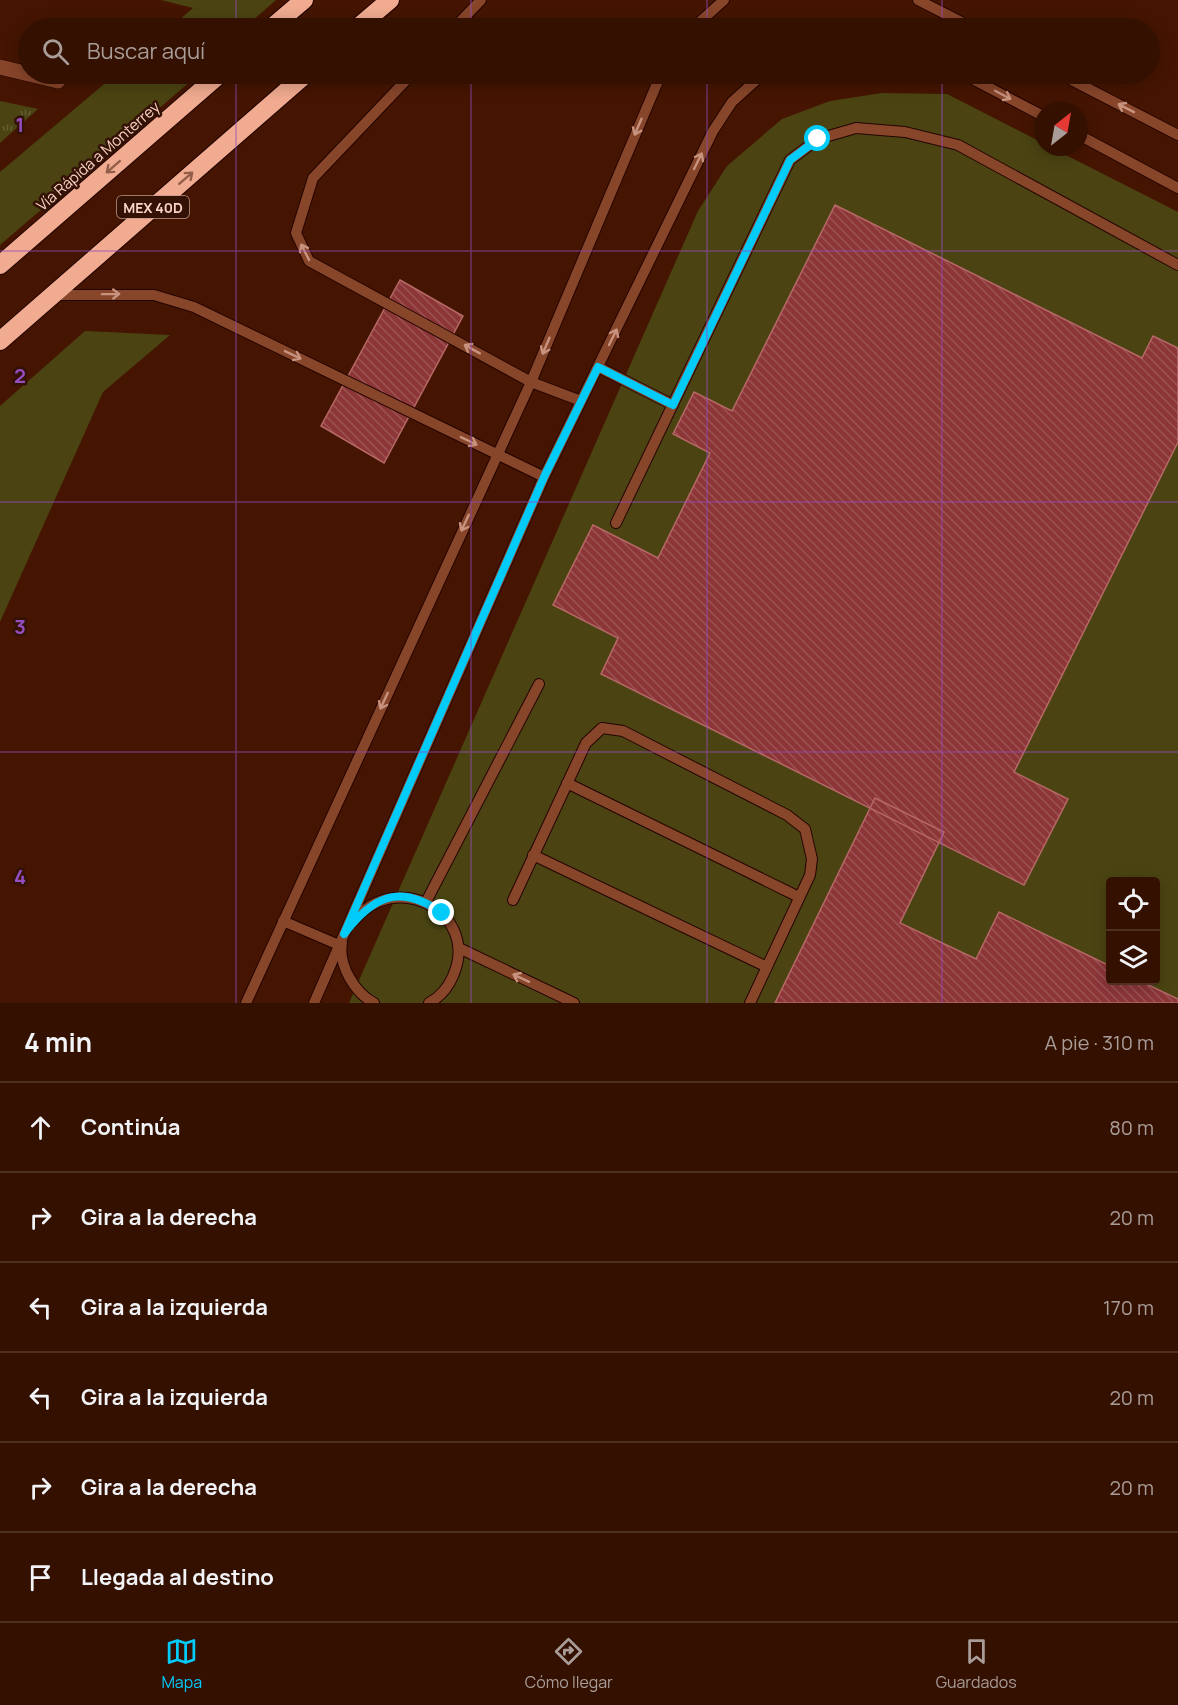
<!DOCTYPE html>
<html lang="es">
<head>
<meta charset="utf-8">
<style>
	:root { --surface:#341001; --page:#3c190b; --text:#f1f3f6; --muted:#a99d99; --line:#4e3023; --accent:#00cbf9 }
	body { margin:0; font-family:Manrope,sans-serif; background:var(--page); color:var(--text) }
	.controls { position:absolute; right:18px; bottom:18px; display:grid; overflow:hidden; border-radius:6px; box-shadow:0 3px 15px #0003 }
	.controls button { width:54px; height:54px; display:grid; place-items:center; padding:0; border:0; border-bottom:2px solid var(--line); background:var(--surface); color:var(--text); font:30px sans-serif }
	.compass { position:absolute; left:1034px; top:102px; width:54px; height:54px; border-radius:50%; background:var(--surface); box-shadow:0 3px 15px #0003; rotate:31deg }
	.stop { position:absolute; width:18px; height:18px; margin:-14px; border:4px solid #00cbf9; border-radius:50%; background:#fff }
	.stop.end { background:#00cbf9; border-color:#fff; box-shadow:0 2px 6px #0008 }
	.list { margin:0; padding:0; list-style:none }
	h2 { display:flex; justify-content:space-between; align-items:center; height:78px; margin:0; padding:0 24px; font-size:26px }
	h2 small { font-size:20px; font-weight:400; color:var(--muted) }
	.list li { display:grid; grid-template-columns:39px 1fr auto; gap:18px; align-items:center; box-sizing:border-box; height:90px; padding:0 24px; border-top:2px solid var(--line) }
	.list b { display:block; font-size:22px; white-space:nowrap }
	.list em { font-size:20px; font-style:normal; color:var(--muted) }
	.icon { flex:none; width:33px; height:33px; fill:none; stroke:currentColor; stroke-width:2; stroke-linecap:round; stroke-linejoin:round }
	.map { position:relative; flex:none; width:1178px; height:1003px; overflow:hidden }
	.search { position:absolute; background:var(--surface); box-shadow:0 3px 15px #0003; left:18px; right:18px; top:18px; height:66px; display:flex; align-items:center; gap:15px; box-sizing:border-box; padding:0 21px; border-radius:33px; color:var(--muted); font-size:22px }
	.sheet { height:618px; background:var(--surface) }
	nav { display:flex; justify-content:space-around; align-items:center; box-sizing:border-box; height:84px; border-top:2px solid var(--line); background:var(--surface); font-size:16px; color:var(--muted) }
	nav a { display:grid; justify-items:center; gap:3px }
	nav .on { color:var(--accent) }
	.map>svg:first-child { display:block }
	.grass { fill:#4b4412; fill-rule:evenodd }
	.park { fill:url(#park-tufts) }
	.building { fill:url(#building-back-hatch); stroke:#b66967; stroke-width:1.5 }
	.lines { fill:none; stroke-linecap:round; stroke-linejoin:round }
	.service-casing { stroke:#230400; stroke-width:12 }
	.minor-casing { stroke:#230400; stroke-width:16 }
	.motorway-casing { stroke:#230400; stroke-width:20 }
	.service { stroke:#87452a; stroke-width:10 }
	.minor { stroke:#87452a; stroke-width:15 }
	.motorway { stroke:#f0ab90; stroke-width:18 }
	.oneway { stroke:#c7937f }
	.oneway2 { stroke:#925e4a }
	.route { stroke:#00cbf9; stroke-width:8 }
	.grid { fill:none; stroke:#954dc0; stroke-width:1.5; stroke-opacity:0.55 }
	.labels { text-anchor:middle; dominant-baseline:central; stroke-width:5; stroke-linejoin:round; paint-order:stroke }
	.shield { fill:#331104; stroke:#bf998a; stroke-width:1.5 }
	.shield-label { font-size:14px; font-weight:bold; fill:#fbd3c4 }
	.street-label { font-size:15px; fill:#fbd3c4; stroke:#331104 }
	.grid-label { font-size:20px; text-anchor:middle; font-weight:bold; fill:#954dc0; stroke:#331104; stroke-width:5; stroke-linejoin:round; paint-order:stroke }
</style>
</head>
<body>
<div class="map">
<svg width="1178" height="1003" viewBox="0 0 1178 1003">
	<defs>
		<pattern id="park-tufts" width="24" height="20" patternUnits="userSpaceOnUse" patternTransform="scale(1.5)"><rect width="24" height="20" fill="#4b4412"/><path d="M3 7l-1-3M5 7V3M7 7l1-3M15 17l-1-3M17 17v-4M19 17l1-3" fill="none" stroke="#665e33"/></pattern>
		<pattern id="building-back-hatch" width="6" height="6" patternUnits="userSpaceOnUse" patternTransform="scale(1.5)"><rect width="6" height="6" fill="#8c3638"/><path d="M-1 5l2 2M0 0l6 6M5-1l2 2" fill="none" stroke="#9d5253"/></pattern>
	</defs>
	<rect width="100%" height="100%" fill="#451501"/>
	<path class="grass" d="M 161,0 L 276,0 L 251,22 L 234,18 L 254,26 L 252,28 L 170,28 L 193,8 Z
		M 116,74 L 199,74 L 0,245 L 0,172 Z
		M 882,93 L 947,94 L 1043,143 L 1043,147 L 1050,147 L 1178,212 L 1178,1003 L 349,1003 L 698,211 L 727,166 L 782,119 L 830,101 ZM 1110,882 L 1156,882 L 1156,981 L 1110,981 Z
		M 85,331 L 170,335 L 103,392 L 0,622 L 0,406 Z"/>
	<path class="park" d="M 0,101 L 38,109 L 0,143 Z"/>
	<path class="building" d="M 835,205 L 1142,358 L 1153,336 L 1178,348 L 1178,442 L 1014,772 L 1068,799 L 1024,885 L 601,674 L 618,638 L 553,605 L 593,525 L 658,558 L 710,453 L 673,434 L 694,392 L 732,411 Z
		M 400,280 L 463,316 L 384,463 L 321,426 Z
		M 875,798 L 944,832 L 900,923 L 976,959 L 999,912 L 1110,966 L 1110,981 L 1140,981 L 1178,999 L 1178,1003 L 775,1003 Z"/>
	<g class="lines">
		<g class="service-casing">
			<path id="service" d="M 918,0 L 973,28
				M 454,28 L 481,0
				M 693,28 L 724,0
				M 412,74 L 313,178 L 296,233 L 309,261 L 531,382 L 581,401
				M 963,74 L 1043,116
				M 1060,74 L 1178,135
				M 1079,135 L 1178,188
				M 53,295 L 154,295 L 194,307 L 544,477
				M 598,367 L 673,405
				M 616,523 L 790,160 L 818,139 L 856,128 L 905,132 L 958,145 L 1178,265
				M 567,783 L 799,897
				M 533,855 L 767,967
				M 513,900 L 586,743 L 602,728 L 623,731 L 787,815 L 805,829 L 812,859 L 810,875 L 750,1003
				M 426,902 L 539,684
				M 283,921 L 339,945
				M 353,922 C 395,867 481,913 453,976 C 448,988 440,997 429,1003
				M 342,943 C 338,965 355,993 374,1003
				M 459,948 L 574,1003
				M 246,1003 L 531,382 L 661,74
				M 314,1003 L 544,477 L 713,131 L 732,102 L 763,74"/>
		</g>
		<g class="minor-casing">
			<path id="minor" d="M 0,67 L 58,81"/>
		</g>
		<g class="motorway-casing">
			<path id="motorway" d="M 271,28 L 304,0
				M 357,28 L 390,0
				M 0,265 L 220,74
				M 0,341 L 306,74"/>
		</g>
		<use href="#service" class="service"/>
		<use href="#minor" class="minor"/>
		<use href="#motorway" class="motorway"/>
	</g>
	<defs><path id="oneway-shaft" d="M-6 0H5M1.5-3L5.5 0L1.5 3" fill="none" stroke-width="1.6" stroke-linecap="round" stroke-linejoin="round" transform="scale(1.5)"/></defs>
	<g class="oneway">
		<use href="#oneway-shaft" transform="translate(1003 95) rotate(28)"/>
		<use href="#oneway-shaft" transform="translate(1126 108) rotate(-153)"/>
		<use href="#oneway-shaft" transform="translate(638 127) rotate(113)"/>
		<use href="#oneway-shaft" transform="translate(698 161) rotate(-64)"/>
		<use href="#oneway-shaft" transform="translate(305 252) rotate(-117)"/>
		<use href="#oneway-shaft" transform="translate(111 294) rotate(-1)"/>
		<use href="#oneway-shaft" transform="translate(613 337) rotate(-64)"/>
		<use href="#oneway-shaft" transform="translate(546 346) rotate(113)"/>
		<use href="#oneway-shaft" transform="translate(472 349) rotate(-151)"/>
		<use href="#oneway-shaft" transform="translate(293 355) rotate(26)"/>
		<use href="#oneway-shaft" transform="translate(469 441) rotate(26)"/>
		<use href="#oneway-shaft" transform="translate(465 523) rotate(115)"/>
		<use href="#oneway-shaft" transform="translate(384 701) rotate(115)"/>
		<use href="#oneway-shaft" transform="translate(521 978) rotate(-155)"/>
	</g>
	<g class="oneway2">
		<use href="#oneway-shaft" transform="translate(113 167) rotate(139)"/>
		<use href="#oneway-shaft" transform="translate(186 178) rotate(-41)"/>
	</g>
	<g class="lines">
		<path class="route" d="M 442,913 C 400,883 373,896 344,934 L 544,477 L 598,367 L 673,405 L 790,160 L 818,139"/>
	</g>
	<path class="grid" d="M 236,0 L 236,28M 471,0 L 471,28M 707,0 L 707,28M 942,0 L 942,28M 236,74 L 236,1003M 471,74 L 471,1003M 707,74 L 707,1003M 942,74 L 942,1003M 0,251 L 1178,251M 0,502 L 1178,502M 0,752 L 1178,752"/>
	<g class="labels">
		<rect class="shield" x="117" y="196" width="72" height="22" rx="4.5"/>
		<g class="shield-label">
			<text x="153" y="207">MEX 40D</text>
		</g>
		<g class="street-label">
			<text transform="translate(98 156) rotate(-41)">Vía Rápida a Monterrey</text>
		</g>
	</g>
	<g class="grid-label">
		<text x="20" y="132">1</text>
		<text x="20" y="383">2</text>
		<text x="20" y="634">3</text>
		<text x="20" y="884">4</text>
	</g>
</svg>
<div class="controls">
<button><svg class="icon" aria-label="locate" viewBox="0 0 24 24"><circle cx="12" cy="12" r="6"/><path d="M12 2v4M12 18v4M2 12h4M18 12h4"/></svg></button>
<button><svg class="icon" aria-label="layers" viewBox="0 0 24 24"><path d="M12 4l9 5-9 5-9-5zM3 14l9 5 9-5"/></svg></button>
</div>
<svg class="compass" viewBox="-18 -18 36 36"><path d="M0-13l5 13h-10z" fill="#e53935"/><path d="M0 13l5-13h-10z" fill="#a99d99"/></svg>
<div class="stop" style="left:818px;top:139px"></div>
<div class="stop end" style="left:442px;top:913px"></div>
<div class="search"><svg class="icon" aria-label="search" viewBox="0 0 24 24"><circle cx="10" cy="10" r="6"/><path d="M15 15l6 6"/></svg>Buscar aquí</div>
</div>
<section class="sheet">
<h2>4 min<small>A pie · 310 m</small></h2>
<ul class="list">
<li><svg class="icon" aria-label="ahead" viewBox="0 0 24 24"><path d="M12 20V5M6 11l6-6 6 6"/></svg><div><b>Continúa</b></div><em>80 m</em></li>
<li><svg class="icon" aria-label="right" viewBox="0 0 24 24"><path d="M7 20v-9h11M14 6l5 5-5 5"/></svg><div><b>Gira a la derecha</b></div><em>20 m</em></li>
<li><svg class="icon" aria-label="left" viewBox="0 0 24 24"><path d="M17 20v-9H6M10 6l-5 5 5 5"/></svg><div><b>Gira a la izquierda</b></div><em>170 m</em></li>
<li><svg class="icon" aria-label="left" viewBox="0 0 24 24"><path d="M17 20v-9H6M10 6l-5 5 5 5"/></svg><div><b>Gira a la izquierda</b></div><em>20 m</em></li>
<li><svg class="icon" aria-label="right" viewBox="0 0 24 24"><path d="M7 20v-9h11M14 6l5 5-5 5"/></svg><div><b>Gira a la derecha</b></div><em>20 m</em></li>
<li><svg class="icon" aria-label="arrive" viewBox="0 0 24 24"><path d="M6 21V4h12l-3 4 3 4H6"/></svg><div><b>Llegada al destino</b></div></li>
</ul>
</section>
<nav>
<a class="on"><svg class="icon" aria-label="map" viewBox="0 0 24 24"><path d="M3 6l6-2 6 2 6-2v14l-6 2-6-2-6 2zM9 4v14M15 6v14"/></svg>Mapa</a>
<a><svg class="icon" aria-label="directions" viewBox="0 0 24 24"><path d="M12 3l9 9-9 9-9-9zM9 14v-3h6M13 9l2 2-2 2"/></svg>Cómo llegar</a>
<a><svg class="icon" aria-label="saved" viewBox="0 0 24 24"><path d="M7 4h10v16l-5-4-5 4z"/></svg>Guardados</a>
</nav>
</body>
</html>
